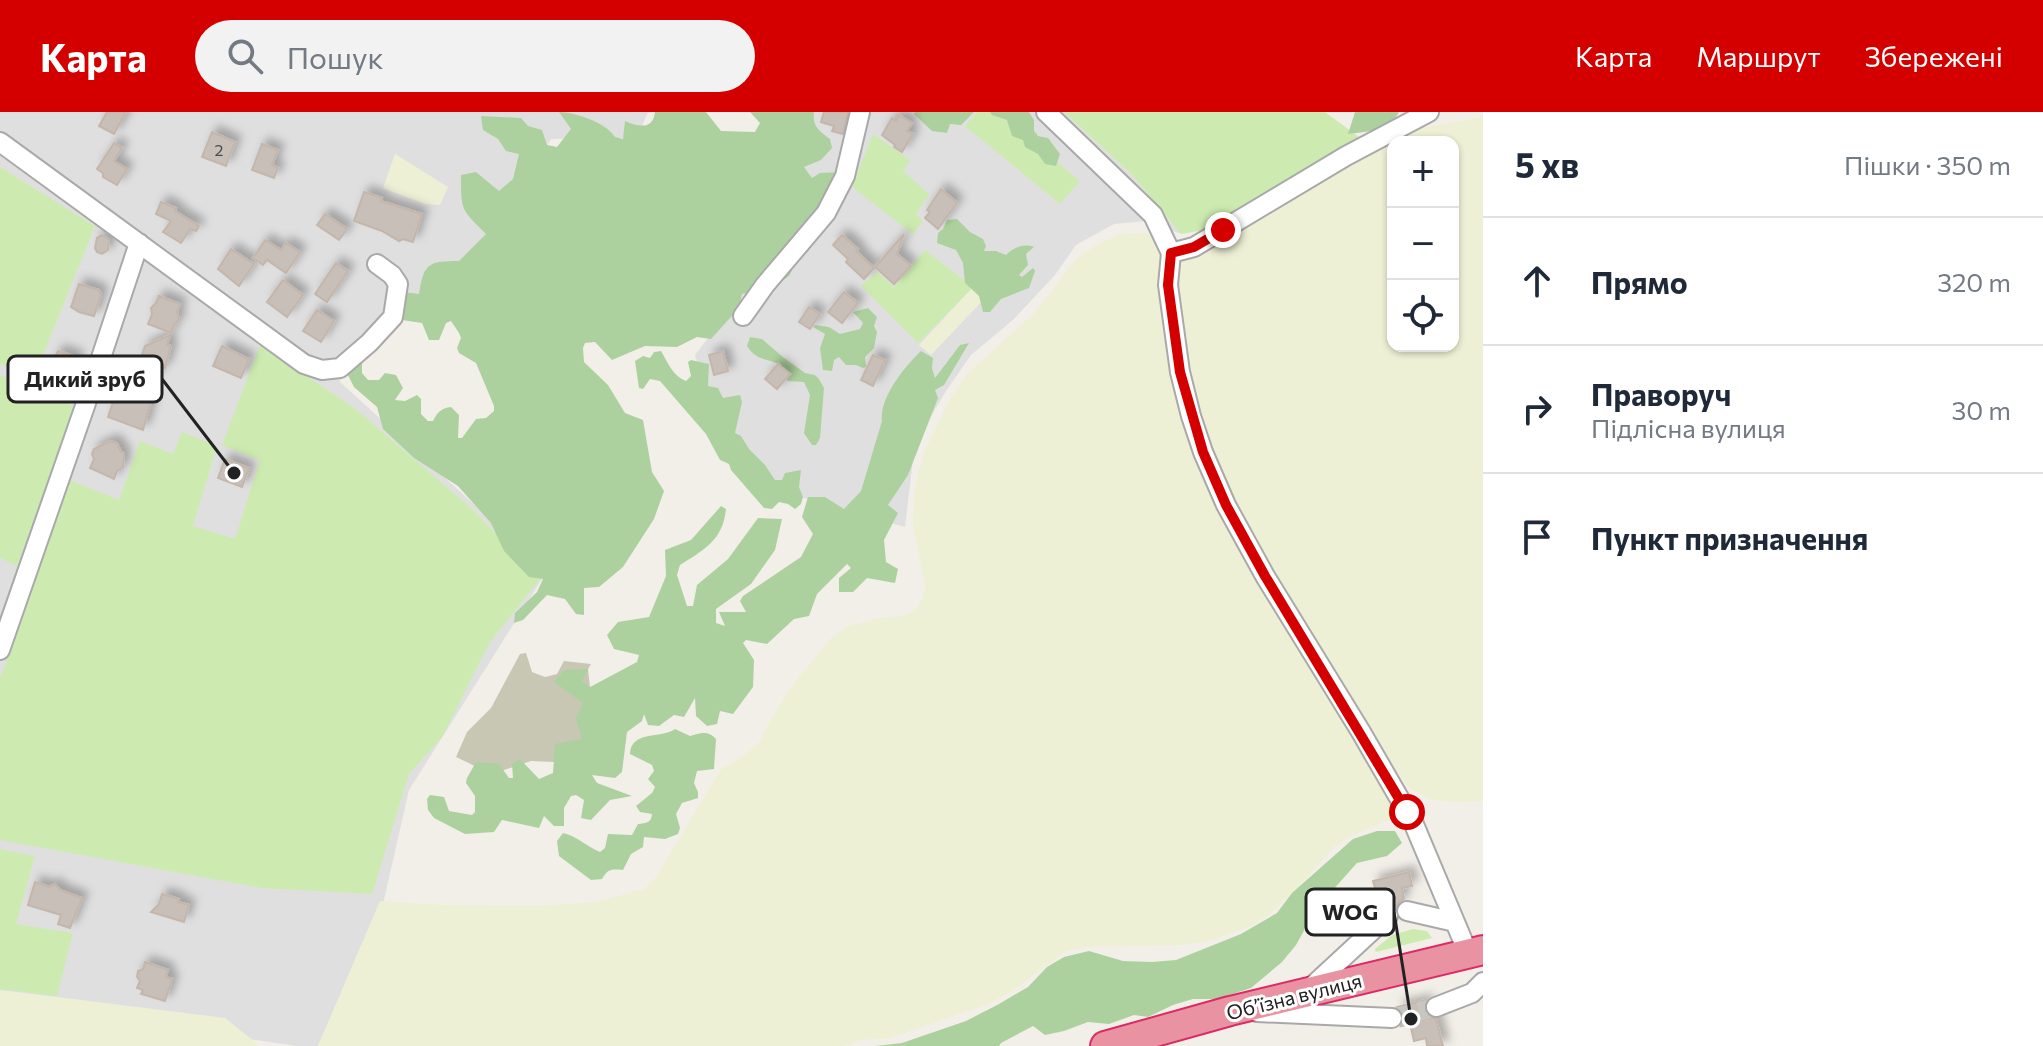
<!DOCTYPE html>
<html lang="uk">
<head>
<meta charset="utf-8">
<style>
	:root { --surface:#fff; --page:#f2f2f3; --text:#1f2937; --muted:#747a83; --line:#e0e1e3; --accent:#d40000 }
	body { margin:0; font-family:Commissioner,sans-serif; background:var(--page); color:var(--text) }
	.controls { position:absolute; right:24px; top:24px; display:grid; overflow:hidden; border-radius:16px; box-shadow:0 2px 6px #0004 }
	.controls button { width:72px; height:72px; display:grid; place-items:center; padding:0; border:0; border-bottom:2px solid var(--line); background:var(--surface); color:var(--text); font:40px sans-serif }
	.stop { position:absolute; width:24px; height:24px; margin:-18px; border:6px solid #d40000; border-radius:50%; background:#fff }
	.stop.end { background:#d40000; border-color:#fff; box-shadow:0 2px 8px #0008 }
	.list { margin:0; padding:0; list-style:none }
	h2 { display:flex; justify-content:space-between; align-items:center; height:104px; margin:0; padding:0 32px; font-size:34px }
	h2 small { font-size:26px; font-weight:400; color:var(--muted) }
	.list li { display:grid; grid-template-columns:52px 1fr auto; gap:24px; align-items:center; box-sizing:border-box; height:128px; padding:0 32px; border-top:2px solid var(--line) }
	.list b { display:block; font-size:30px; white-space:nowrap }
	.list p { margin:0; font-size:26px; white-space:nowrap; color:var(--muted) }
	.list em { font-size:26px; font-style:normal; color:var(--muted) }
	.icon { flex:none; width:44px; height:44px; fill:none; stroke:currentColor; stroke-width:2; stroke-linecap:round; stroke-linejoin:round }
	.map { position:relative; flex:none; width:1483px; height:934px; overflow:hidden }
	header { display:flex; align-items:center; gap:48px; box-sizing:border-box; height:112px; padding:0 40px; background:var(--accent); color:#fff }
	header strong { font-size:38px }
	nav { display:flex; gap:44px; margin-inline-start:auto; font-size:28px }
	.search { width:560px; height:72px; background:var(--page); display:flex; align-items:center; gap:20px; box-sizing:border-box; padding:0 28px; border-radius:44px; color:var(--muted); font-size:30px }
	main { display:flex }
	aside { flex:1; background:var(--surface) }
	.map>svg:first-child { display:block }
	.residential { fill:#e0dfdf }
	.construction { fill:#c7c7b4 }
	.farmland { fill:#eef0d5; fill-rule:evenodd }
	.grass { fill:#cdebb0 }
	.forest { fill:#add19e }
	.building { fill:#c7bfb8; stroke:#c4b6ab; stroke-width:2; filter:url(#shadow) }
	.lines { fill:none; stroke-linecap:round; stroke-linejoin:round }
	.minor-tunnel { stroke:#c8c6c1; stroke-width:18; stroke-dasharray:18 9; stroke-linecap:butt }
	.minor-casing { stroke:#a9a9a9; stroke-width:22 }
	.highway-casing { stroke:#dc2a67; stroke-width:32 }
	.minor { stroke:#fff; stroke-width:18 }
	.highway { stroke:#e892a2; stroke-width:28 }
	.route { stroke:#d40000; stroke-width:10 }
	.labels { text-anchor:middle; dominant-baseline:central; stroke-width:6; stroke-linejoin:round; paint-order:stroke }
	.number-label { font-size:16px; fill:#4b4948 }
	.street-label { font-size:20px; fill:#222; stroke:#fff }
	.leader { fill:none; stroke:#222; stroke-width:3 }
	.callout-dot { fill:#222; stroke:#fff; stroke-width:3 }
	.callout { fill:#fff; stroke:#222; stroke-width:3 }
	.callout-label { font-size:22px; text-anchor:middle; font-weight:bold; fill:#222 }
</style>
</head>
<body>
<header>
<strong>Карта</strong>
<div class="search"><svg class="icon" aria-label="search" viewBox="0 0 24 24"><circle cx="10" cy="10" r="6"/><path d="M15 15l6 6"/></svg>Пошук</div>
<nav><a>Карта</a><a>Маршрут</a><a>Збережені</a></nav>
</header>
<main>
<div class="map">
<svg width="1483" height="934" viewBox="0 0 1483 934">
	<defs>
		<filter id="shadow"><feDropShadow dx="6" dy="-6" stdDeviation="4" flood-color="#0004"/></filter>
	</defs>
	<rect width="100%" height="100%" fill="#f2efe9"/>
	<path class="residential" d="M 0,0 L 648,0 L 637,26 L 551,27 L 499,113 L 339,269 L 547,459 L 409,678 L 383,792 L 318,934 L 297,934 L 0,891 Z
		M 806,0 L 1064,0 L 1132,63 L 1181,122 L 1147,109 L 1114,112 L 1076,133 L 1055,163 L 1014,207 L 971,243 L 946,279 L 915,331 L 905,415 L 776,378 L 710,293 L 695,243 L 761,157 Z"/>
	<path class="construction" d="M 526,541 L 532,560 L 545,565 L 557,562 L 564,549 L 591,552 L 588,557 L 590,575 L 582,627 L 554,650 L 531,649 L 498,660 L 483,658 L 456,645 L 467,620 L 491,596 L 520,542 Z"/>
	<path class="farmland" d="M 1483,5 L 1483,689 L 1454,690 L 1431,688 L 1408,675 L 1376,631 L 1295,492 L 1260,440 L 1232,392 L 1214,349 L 1191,269 L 1176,185 L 1177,153 L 1185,144 L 1398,20 ZM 1393,30 L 1453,30 L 1453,234 L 1393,234 Z
		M 395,42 L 448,75 L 440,93 L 425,92 L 383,76 Z
		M 1136,121 L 1154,123 L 1171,141 L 1168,173 L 1203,340 L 1407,700 L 1351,724 L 1334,735 L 1297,776 L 1270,802 L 1251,814 L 1212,828 L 1184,833 L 1086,835 L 1066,839 L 1011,880 L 986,893 L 890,926 L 861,928 L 845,934 L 318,934 L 380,789 L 444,793 L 536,794 L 595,790 L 644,777 L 656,765 L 722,656 L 734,650 L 758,632 L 774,602 L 795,570 L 830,527 L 848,514 L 875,507 L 906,503 L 917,496 L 923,486 L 925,474 L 913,414 L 914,384 L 918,361 L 925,338 L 951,285 L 967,262 L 1034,201 L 1052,179 L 1070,154 L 1085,140 L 1104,129 L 1120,123 Z
		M 973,175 L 985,186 L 931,243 L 919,233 Z
		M 0,878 L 225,906 L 260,934 L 0,934 Z"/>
	<path class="grass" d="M 977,0 L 996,0 L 1080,69 L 1060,92 L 965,14 Z
		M 1064,0 L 1325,0 L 1359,25 L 1205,118 L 1181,122 L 1132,63 Z
		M 873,22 L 910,48 L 903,59 L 929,82 L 916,102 L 923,109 L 913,122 L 852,75 Z
		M 0,55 L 95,114 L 34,266 L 0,252 Z
		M 925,138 L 973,175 L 918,231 L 861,174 L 877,160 L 894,175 Z
		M 260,233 L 353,295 L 470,395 L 540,467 L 490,530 L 442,625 L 409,662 L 372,782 L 262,776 L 0,728 L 0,567 L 69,368 L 119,388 L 140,329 L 173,342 L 182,320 L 217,334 L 193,414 L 235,427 L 260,348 L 222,333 Z
		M 0,263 L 75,295 L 17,454 L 0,446 Z
		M 0,737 L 35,744 L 16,812 L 73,821 L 57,884 L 0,877 Z
		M 1413,817 L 1427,819 L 1432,826 L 1376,840 L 1375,837 L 1392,823 Z"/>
	<path class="forest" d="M 559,0 C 575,0 607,11 615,25 L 623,27 L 625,9 C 637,14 653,19 655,0 L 706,0 L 721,19 L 755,20 L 760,11 L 750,0 L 814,0 C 812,14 819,19 830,27 L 832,36 L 821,48 L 804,55 L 812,66 L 820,61 L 843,60 L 789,164 L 773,175 L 742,182 L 739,196 L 711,227 L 697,225 L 677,235 L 645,234 L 612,248 L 595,230 L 585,231 L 583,236 L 584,250 L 608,273 L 625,301 L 643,308 L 652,360 L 664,379 L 654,407 L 623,455 L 599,475 L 584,476 L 584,503 L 576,502 L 565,487 L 547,483 L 523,508 L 514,511 L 515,501 L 537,480 L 543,467 L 529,465 L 504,439 L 491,411 L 458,374 L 414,346 L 383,317 L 377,295 L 354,275 L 348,263 L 329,264 L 354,244 L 362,250 L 362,261 L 368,268 L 379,268 L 385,261 L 396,263 L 403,276 L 395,288 L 405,289 L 417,283 L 421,287 L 421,302 L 428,309 L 433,309 C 437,301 441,296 451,295 L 459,303 L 458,326 L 462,326 L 476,307 L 486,306 L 494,299 L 494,294 L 476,251 L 459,241 L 457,236 L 461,226 L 459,221 L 451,209 L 446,211 L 439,228 L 429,228 L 422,211 L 402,208 L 398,206 L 403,180 L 419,182 C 424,151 428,149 459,149 L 486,122 C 461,97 461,99 461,63 L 476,60 L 499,79 L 513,67 L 519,42 L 506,39 L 498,27 L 483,18 L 481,4 L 521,6 L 528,14 L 542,18 L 547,33 L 557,35 L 571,17 Z
		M 915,0 L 974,0 L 961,13 L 950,12 L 947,21 L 932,19 L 914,2 Z
		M 990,0 L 1029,0 L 1034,8 L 1034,19 L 1038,24 L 1048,26 L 1060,42 L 1056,54 L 1045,52 L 1038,42 L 1025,35 L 1023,28 L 1012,24 L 1007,8 L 992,3 Z
		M 1355,0 L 1399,0 L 1389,17 L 1348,22 Z
		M 957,107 L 970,120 L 983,127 L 986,134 L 984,139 L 996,139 L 1006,143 C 1013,136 1023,131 1034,135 L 1026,142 L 1028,153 L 1019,163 L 1022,165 L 1033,156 L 1035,159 L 1029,176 L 1001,187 L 990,200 L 983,200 L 979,184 L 965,171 L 963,151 L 956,138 L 937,131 L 938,121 L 943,117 L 947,108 Z
		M 868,196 L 877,205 L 874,214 L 877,220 L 874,236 L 865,245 L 866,255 L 863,256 L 856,253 L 846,253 L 839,245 L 834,248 L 832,259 L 823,258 L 820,236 L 825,222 L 813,215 L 815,213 L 829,215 L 840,222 L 860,217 L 863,211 L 853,200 Z
		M 750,225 L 762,227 L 784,246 L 805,261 L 815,263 L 819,267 L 824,276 L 820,326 L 816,333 L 812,333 L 804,321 L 810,283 L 804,270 L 788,269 C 787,267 784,257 783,256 C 774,245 758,252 747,234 Z
		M 969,231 L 944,273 L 935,278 L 938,286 L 908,363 L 888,393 L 898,401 L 884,428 L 886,450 L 898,457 L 895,471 L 867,466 L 853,480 L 839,480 L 839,466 L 851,456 L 847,452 L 817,482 L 809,504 L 794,507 L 767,532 L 746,528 L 743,531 L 754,548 L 753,575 L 733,602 L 720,599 L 717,612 L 707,614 L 696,604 L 695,586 L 684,605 L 674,603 L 659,614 L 648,613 L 644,602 L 642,609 L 627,620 L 622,660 L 615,666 L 592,663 L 597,671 L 632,684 L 610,688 L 591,708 L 581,706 L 584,688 L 576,683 L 571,684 L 564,696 L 564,714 L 554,714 L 544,704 L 539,716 L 502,708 L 494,720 L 465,722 L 434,706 L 428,698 L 427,687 L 430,683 L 444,685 L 449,699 L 472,703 L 475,700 L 475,684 L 466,671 L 467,666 L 476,650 L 499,652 L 509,666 L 513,666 L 512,652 L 520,647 L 539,667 L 553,661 L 555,632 L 582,627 L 576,607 L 583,591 L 554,570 L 564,558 L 588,557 L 582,569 L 590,575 L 637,550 L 639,543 L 614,537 L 607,523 L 618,510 L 649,505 L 666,464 L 665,438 L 691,428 L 721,394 L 726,397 C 723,428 704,438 680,453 L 677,463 L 687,494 L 693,494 L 697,473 L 728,447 L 758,406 L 782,407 L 775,438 L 751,472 L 716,497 L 716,511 L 725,514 L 719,500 L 746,500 L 740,489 L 743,484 L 801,445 L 813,422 L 802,405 L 808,385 L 825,385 L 844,397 L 861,379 L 882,309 C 879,286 905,254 921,239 L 933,246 L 932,256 L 935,266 L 960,233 Z
		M 661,239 C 668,251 673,264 686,269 L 691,264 L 688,250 L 691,248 L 709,252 L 708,274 L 718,276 L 723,286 L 740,283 L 742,290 L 735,321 L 741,324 L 749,337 L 765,353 L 775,368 L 782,368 L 785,361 L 801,358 L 799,375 L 803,385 L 801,392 L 795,397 L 788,392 L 779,390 L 772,397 L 764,396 L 731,358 L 729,352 L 720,348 L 706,322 L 660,269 L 650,267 L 643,277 L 639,276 L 635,249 L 643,244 L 650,246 L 654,240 Z
		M 675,617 L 690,624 C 700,621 708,618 716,627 L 714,657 L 697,659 L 694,671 L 698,680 L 698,686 L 682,691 L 676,702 L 680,716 L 678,722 L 665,727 L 644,725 L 643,735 L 631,742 L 623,758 C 611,757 608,757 602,767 L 591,768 L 559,744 L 557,729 L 563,721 C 577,724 587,735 600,740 L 605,736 L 608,722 L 632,723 L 638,712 C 647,711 651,711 652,702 L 640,700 L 636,694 L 652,681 L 655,675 L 648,667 L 654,659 L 652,653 L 630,642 C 631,618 661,627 675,617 Z
		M 1377,719 L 1395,719 L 1402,731 L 1387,744 L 1357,751 L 1331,780 L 1306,815 L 1296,833 L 1282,850 L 1251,876 L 1217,887 L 1193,887 L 1173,893 L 1148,905 L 1134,903 L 1109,912 L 1088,910 L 1064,919 L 1045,923 L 1033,914 L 1001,931 L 999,934 L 876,934 L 902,931 L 966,909 L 999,892 L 1028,875 L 1047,855 L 1064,845 L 1089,839 L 1123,849 L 1152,850 L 1176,848 L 1241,822 L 1277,801 L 1292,781 L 1353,727 Z"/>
	<path class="building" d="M 107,0 L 126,0 L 114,22 L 99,14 Z
		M 824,0 L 848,0 L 843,22 L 832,19 L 834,14 L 821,10 Z
		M 899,3 L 912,11 L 907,19 L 913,22 L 902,40 L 894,35 L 895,33 L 882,23 L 892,6 L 896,9 Z
		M 212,20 L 235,30 L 226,54 L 202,45 Z
		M 114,31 L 122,36 L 114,49 L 127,57 L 117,73 L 103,65 L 103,61 L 97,57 Z
		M 262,32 L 278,38 L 272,53 L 278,56 L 274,66 L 252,58 Z
		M 941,77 L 957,91 L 938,117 L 925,106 L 930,100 L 927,98 Z
		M 364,80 L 382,86 L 381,89 L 422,102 L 413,130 L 403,127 L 399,129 L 382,119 L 354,109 Z
		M 161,90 L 176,96 L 175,99 L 199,114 L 196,119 L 190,117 L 181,131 L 163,120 L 171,109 L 156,102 Z
		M 325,102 L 347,117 L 339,128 L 317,113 Z
		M 904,122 L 897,142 L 911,154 L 894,172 L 875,155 Z
		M 102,123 L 109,128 L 108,138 L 102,142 L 97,140 L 95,136 L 97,126 Z
		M 842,123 L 858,137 L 856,139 L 874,156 L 864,167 L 846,150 L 848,147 L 833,133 Z
		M 265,128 L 281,138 L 286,131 L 300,140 L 286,161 L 267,148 L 263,153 L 253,146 Z
		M 231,137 L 254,152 L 239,174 L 218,157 Z
		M 336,151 L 348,159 L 327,190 L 315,182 Z
		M 283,168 L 303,183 L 287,205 L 267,190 Z
		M 79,172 L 99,178 L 101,183 L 94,204 L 79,200 L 71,195 Z
		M 844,180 L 858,191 L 842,211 L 828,200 Z
		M 159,184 L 180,192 L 177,200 L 179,208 L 174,213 L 171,221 L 148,212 L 152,202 L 151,196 L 156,191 Z
		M 809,195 L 820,202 L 810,217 L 799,210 Z
		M 317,198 L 334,209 L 321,230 L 303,219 Z
		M 170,223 L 167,233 L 171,234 L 165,256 L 160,255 L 156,266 L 142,262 L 145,253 L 139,252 L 145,234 Z
		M 222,234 L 249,247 L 241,266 L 213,254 Z
		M 58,239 L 77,245 L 72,263 L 74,263 L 70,275 L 57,270 L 58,267 L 49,264 L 51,259 L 49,258 Z
		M 723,239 L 728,259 L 714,263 L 709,243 Z
		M 873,243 L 885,248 L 873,274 L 861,268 Z
		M 778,252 L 790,262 L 777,277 L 765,267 Z
		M 129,277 L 144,282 L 142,287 L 151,290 L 143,318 L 108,305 L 114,287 L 125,290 Z
		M 110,329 L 117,331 L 121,340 L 124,341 L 123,355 L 117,359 L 114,367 L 90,356 L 94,347 L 92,342 L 94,337 Z
		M 225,347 L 249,356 L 242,375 L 218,366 Z
		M 1409,760 L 1412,774 L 1402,776 L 1404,787 L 1399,790 L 1396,795 L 1391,792 L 1385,792 L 1382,781 L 1377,783 L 1373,769 Z
		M 35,770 L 49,775 L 55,772 L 60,778 L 82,786 L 70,816 L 58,812 L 61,803 L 28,793 Z
		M 162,782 L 179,787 L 178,790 L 189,793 L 184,810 L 151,800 L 159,792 Z
		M 145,850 L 168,858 L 166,865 L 172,867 L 165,889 L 141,882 L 143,878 L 137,876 L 140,869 L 137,865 L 138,859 L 143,857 Z
		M 1426,888 L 1425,899 L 1429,905 L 1436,907 L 1443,934 L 1427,934 L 1426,926 L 1414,929 L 1410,912 L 1401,914 L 1404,906 L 1402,900 L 1397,895 Z"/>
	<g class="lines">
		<path class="minor-tunnel" d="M 1392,906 L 1436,895"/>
		<g class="minor-casing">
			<path id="minor" d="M 1046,0 L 1153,103 L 1171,141 L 1168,173 L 1180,260 L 1191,304 L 1203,340 L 1226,393 L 1265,464 L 1361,620 L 1413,710 L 1468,841
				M 0,30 L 304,252 L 322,258 L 340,256 L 369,231 L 393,205 L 398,172 L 392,163 L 377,152
				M 1171,141 L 1194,135 L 1346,44 L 1429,0
				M 743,204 L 765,173 L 826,101 L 845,64 L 860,0
				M 0,538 L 85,294 L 139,131
				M 1407,799 L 1455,810
				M 1308,878 L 1388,804
				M 1436,895 L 1472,881 L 1483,870
				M 1257,900 L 1392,906"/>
		</g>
		<g class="highway-casing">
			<path id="highway" d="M 1105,934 L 1230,899 L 1483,838"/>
		</g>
		<use href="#minor" class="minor"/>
		<use href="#highway" class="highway"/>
	</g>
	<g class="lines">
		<path class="route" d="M 1223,118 L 1194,135 L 1171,141 L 1168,173 L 1180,260 L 1203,340 L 1226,393 L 1265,464 L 1407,700"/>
	</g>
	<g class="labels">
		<g class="number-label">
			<text x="219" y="37">2</text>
		</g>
		<g class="street-label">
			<text transform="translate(1294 884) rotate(-14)">Обʼїзна вулиця</text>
		</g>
	</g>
	<path class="leader" d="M234 361L162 267M1411 907L1394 800"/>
	<g class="callout-dot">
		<circle cx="234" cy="361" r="8"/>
		<circle cx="1411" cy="907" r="8"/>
	</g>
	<g class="callout">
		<rect x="8" y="244" width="154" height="46" rx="8"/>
		<rect x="1306" y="777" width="88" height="46" rx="8"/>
	</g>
	<g class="callout-label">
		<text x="85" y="275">Дикий зруб</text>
		<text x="1350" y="808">WOG</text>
	</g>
</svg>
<div class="controls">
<button>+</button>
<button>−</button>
<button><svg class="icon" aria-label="locate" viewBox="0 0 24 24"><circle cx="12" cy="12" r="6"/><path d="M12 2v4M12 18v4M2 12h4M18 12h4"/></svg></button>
</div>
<div class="stop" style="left:1407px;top:700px"></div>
<div class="stop end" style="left:1223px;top:118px"></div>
</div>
<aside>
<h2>5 хв<small>Пішки · 350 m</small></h2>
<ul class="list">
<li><svg class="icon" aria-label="ahead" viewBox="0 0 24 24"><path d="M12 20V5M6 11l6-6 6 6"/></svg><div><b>Прямо</b></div><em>320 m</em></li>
<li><svg class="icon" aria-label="right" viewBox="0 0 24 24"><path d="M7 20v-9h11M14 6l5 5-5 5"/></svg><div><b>Праворуч</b><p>Підлісна вулиця</p></div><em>30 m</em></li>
<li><svg class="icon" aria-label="arrive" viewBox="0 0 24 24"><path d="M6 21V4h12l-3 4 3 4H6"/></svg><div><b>Пункт призначення</b></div></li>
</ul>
</aside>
</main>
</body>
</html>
